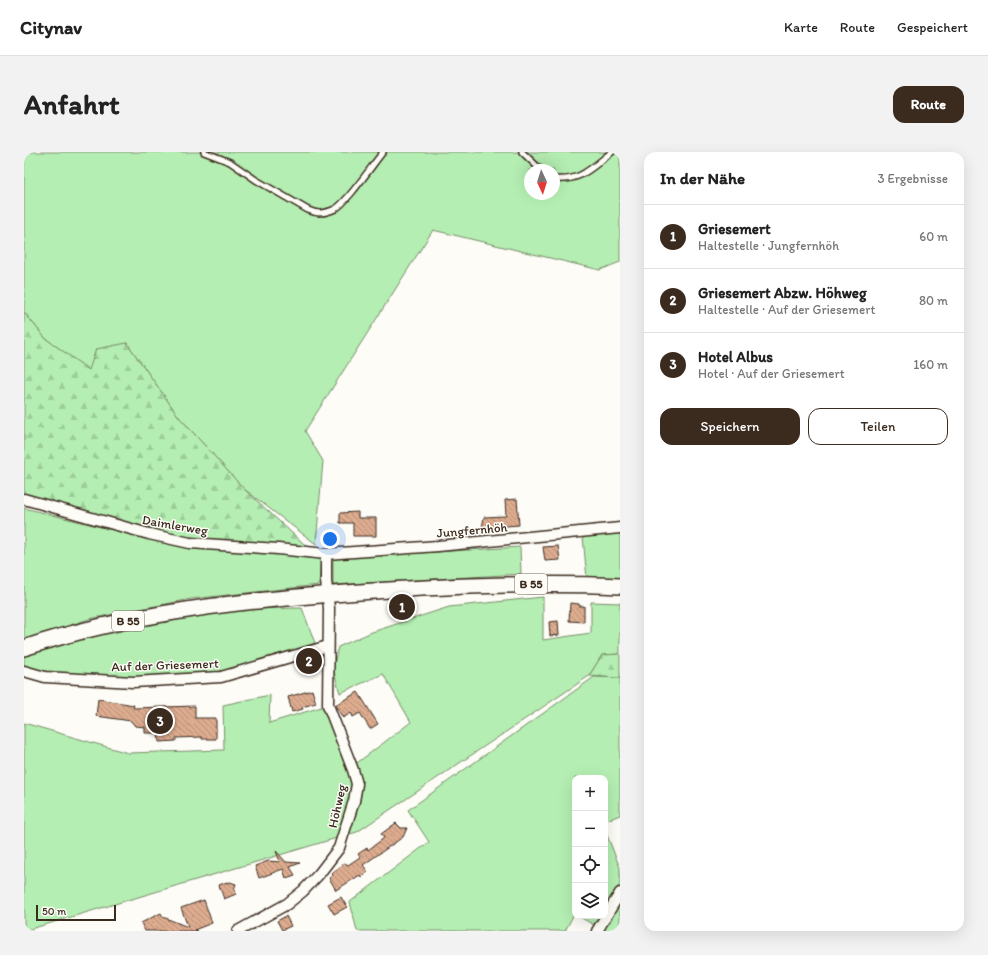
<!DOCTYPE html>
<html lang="de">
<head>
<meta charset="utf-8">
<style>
	:root { --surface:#fff; --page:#f2f2f2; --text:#222; --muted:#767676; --line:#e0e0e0; --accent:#3b2a1e }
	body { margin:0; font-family:Itim,sans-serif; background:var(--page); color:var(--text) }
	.controls { position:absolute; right:12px; bottom:12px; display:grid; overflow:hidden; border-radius:8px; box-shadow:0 4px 16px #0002 }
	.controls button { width:36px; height:36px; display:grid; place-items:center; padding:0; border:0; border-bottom:1px solid var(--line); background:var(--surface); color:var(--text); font:20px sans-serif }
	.compass { position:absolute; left:500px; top:12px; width:36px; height:36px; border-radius:50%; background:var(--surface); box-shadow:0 4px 16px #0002; rotate:176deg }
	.scale { position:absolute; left:12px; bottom:10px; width:80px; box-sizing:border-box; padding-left:4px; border:2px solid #3b2a1e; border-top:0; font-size:11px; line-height:14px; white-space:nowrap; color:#3b2a1e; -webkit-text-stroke:3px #fdfcf7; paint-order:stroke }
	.you { position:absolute; left:306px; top:387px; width:14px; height:14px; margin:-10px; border:3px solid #fff; border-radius:50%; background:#1a73e8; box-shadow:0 0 0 6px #1a73e833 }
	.badge { display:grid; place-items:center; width:26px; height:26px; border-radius:50%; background:var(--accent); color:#fff; font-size:13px; font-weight:700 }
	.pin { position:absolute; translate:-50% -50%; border:2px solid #fff; box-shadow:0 1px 4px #0006 }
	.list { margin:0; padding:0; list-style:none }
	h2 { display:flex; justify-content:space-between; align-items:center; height:52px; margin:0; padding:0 16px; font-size:17px }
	h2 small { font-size:13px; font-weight:400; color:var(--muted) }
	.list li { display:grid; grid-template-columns:26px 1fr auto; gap:12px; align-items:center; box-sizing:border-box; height:64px; padding:0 16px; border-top:1px solid var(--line) }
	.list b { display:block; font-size:15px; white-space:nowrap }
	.list p { margin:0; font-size:13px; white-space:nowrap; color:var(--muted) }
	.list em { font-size:13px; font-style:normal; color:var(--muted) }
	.actions { display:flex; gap:8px; padding:12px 16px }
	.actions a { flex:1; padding:9px 0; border:1px solid var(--accent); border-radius:12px; text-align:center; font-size:14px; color:var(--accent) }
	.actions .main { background:var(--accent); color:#fff }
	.icon { flex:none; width:22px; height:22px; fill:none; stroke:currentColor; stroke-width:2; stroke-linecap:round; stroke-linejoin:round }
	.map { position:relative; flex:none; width:596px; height:779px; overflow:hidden; border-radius:12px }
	header { display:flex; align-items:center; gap:24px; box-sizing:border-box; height:56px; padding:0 20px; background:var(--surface); border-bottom:1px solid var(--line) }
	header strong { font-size:19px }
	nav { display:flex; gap:22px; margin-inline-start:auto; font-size:14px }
	.intro { display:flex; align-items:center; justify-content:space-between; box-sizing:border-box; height:96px; padding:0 24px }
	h1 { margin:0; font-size:28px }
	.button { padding:10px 18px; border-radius:12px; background:var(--accent); color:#fff; font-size:14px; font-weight:700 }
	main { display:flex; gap:24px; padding:0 24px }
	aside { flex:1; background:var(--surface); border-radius:12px; box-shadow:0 4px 16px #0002 }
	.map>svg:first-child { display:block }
	.green { fill:#b4eeb2; stroke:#788c68; fill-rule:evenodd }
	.forest { fill:url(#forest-firs); stroke:#788c68 }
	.building { fill:url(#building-back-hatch); stroke:#3b2a1e }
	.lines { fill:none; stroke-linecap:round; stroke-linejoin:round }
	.lane-casing { stroke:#3b2a1e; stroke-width:8 }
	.street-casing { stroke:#3b2a1e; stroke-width:13 }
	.primary-casing { stroke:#3b2a1e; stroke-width:18 }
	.lane { stroke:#fdfcf7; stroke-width:5 }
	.street { stroke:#fdfcf7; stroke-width:10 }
	.primary { stroke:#fdfcf7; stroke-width:15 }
	.labels { text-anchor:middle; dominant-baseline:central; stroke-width:3; stroke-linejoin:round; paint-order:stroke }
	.shield { fill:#fdfcf7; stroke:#75695f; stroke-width:1 }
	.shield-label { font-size:12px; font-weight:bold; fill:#3b2a1e }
	.street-label { font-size:13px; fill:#3b2a1e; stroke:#fdfcf7 }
</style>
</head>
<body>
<header>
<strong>Citynav</strong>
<nav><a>Karte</a><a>Route</a><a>Gespeichert</a></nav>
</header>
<div class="intro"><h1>Anfahrt</h1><a class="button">Route</a></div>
<main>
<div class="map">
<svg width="596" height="779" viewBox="0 0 596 779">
	<defs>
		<pattern id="forest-firs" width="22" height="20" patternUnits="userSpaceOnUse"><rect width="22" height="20" fill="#b4eeb2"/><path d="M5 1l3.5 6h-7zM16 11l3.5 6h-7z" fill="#9ccc99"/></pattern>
		<pattern id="building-back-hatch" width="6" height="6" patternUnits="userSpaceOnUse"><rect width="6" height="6" fill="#ddac8f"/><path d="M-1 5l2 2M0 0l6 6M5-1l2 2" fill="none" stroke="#b48c74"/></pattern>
	</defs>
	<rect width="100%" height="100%" fill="#fdfcf7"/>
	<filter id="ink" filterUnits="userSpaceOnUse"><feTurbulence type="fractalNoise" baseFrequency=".025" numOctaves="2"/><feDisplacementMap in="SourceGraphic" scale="8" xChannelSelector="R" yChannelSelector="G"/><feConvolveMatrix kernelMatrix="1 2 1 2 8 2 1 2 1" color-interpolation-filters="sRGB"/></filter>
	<g filter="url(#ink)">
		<path class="green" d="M 0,0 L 596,0 L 596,110 L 576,118 L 409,78 L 281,279 L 299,309 L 292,392 L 220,337 L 155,265 L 103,191 L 66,219 L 21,186 L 0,160 ZM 506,18 L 530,18 L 530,42 L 506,42 Z
			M 0,356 L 162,396 L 297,405 L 295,433 L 167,447 L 65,467 L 0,488 Z
			M 596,380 L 596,428 L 563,427 L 559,385 Z
			M 496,395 L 497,422 L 309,433 L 309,406 Z
			M 519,445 L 519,488 L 567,481 L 567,450 L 596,451 L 596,502 L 578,503 L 565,524 L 333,680 L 0,779 L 0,571 L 104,601 L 200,598 L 199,553 L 246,543 L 245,571 L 304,553 L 333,611 L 387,570 L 359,522 L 316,541 L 309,517 L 314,495 L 348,480 L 425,455 Z
			M 278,456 L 291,491 L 197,525 L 109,530 L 0,519 L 0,496 L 167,458 Z
			M 570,525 L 596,526 L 596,663 L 581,669 L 581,626 L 551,626 L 551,763 L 550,762 L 541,779 L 333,779 L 326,750 L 405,690 L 384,658 Z
			M 581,678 L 596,716 L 596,732 L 581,756 Z
			M 596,748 L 596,779 L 577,779 Z
			M 554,764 L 576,764 L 570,773 Z"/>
		<path class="forest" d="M 0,160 L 21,186 L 65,218 L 72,197 L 103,191 L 155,265 L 220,337 L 291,402 L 166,391 L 0,348 Z
			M 596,502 L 596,526 L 565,524 L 578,503 Z"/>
		<path class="building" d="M 493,347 L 495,373 L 458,376 L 460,365 L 482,364 L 481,348 Z
			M 334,360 L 334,366 L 352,366 L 352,384 L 329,384 L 329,371 L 316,371 L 316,361 Z
			M 534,394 L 536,408 L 521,409 L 519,395 Z
			M 546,451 L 555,452 L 555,454 L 560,454 L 560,470 L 545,469 Z
			M 534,469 L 535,483 L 526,484 L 525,470 Z
			M 288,538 L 292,551 L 278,555 L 279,557 L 268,560 L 264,545 Z
			M 334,540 L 354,572 L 346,577 L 336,561 L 329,565 L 327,561 L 319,566 L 311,553 Z
			M 74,547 L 110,553 L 109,556 L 171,554 L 171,566 L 192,566 L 192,587 L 178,587 L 178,585 L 152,586 L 152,589 L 135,590 L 134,581 L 121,581 L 121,575 L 111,574 L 107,569 L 72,564 Z
			M 372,671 L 377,676 L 383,676 L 379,685 L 339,713 L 344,720 L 337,725 L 336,723 L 312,738 L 305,726 L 308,724 L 309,720 L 321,711 L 324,713 L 336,705 L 334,702 L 343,696 L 344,698 L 360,686 L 357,682 Z
			M 252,699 L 262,710 L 276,711 L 266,715 L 271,723 L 262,726 L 259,717 L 235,726 L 231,714 L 244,709 L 256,710 Z
			M 203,730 L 203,731 L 206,730 L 212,732 L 210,737 L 212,742 L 200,747 L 195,733 Z
			M 317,745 L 323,755 L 310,762 L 304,752 Z
			M 180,748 L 188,771 L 170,778 L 173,779 L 121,779 L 117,771 L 137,761 L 139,765 L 164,775 L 157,756 Z
			M 262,764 L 267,774 L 258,778 L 253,769 Z"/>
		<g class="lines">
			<g class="lane-casing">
				<path id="lane" d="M 180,0 L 206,10 L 232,28 L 284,58 C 293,62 300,62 311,57 C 322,52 349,12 359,0
					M 498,0 L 517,18
					M 530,27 C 557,30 568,15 588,0"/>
			</g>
			<g class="street-casing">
				<path id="street" d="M 0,347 L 125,382 L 166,391 L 254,397 L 302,402 L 414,394 L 596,376
					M 0,519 L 21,525 L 109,530 L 197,525 L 304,494
					M 214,779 L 263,752 L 279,739 L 295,722 L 315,696 L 330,649 L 333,632 L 329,618 L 304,553 L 305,456 L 302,429 L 302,402
					M 573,779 L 596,741"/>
			</g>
			<g class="primary-casing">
				<path id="primary" d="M 0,496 C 108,460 223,448 336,440 C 423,434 509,430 596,434"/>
			</g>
			<use href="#lane" class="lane"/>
			<use href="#street" class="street"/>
			<use href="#primary" class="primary"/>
		</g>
	</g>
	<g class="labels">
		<g class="shield">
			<rect x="491" y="422" width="32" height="20" rx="3"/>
			<rect x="88" y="459" width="32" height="20" rx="3"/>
		</g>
		<g class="shield-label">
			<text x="507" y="432">B 55</text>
			<text x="104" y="469">B 55</text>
		</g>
		<g class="street-label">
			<text transform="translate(151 373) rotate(10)">Daimlerweg</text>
			<text transform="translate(448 378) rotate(-5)">Jungfernhöh</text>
			<text transform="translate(141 513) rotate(-2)">Auf der Griesemert</text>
			<text transform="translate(313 654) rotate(-77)">Höhweg</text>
		</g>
	</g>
</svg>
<div class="controls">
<button>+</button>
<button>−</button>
<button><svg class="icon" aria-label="locate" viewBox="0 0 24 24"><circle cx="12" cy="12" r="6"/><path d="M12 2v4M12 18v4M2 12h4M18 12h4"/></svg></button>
<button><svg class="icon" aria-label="layers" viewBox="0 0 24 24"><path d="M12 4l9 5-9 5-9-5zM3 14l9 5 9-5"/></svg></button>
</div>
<svg class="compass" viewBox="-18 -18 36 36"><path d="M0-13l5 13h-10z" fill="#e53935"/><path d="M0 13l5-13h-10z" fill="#767676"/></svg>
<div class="scale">50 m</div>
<div class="you"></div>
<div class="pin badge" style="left:378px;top:455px">1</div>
<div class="pin badge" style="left:285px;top:509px">2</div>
<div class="pin badge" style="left:136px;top:569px">3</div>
</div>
<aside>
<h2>In der Nähe<small>3 Ergebnisse</small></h2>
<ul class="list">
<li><span class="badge">1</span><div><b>Griesemert</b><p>Haltestelle · Jungfernhöh</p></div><em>60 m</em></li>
<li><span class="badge">2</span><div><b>Griesemert Abzw. Höhweg</b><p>Haltestelle · Auf der Griesemert</p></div><em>80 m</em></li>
<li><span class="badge">3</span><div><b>Hotel Albus</b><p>Hotel · Auf der Griesemert</p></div><em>160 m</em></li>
</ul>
<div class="actions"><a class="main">Speichern</a><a>Teilen</a></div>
</aside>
</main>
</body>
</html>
